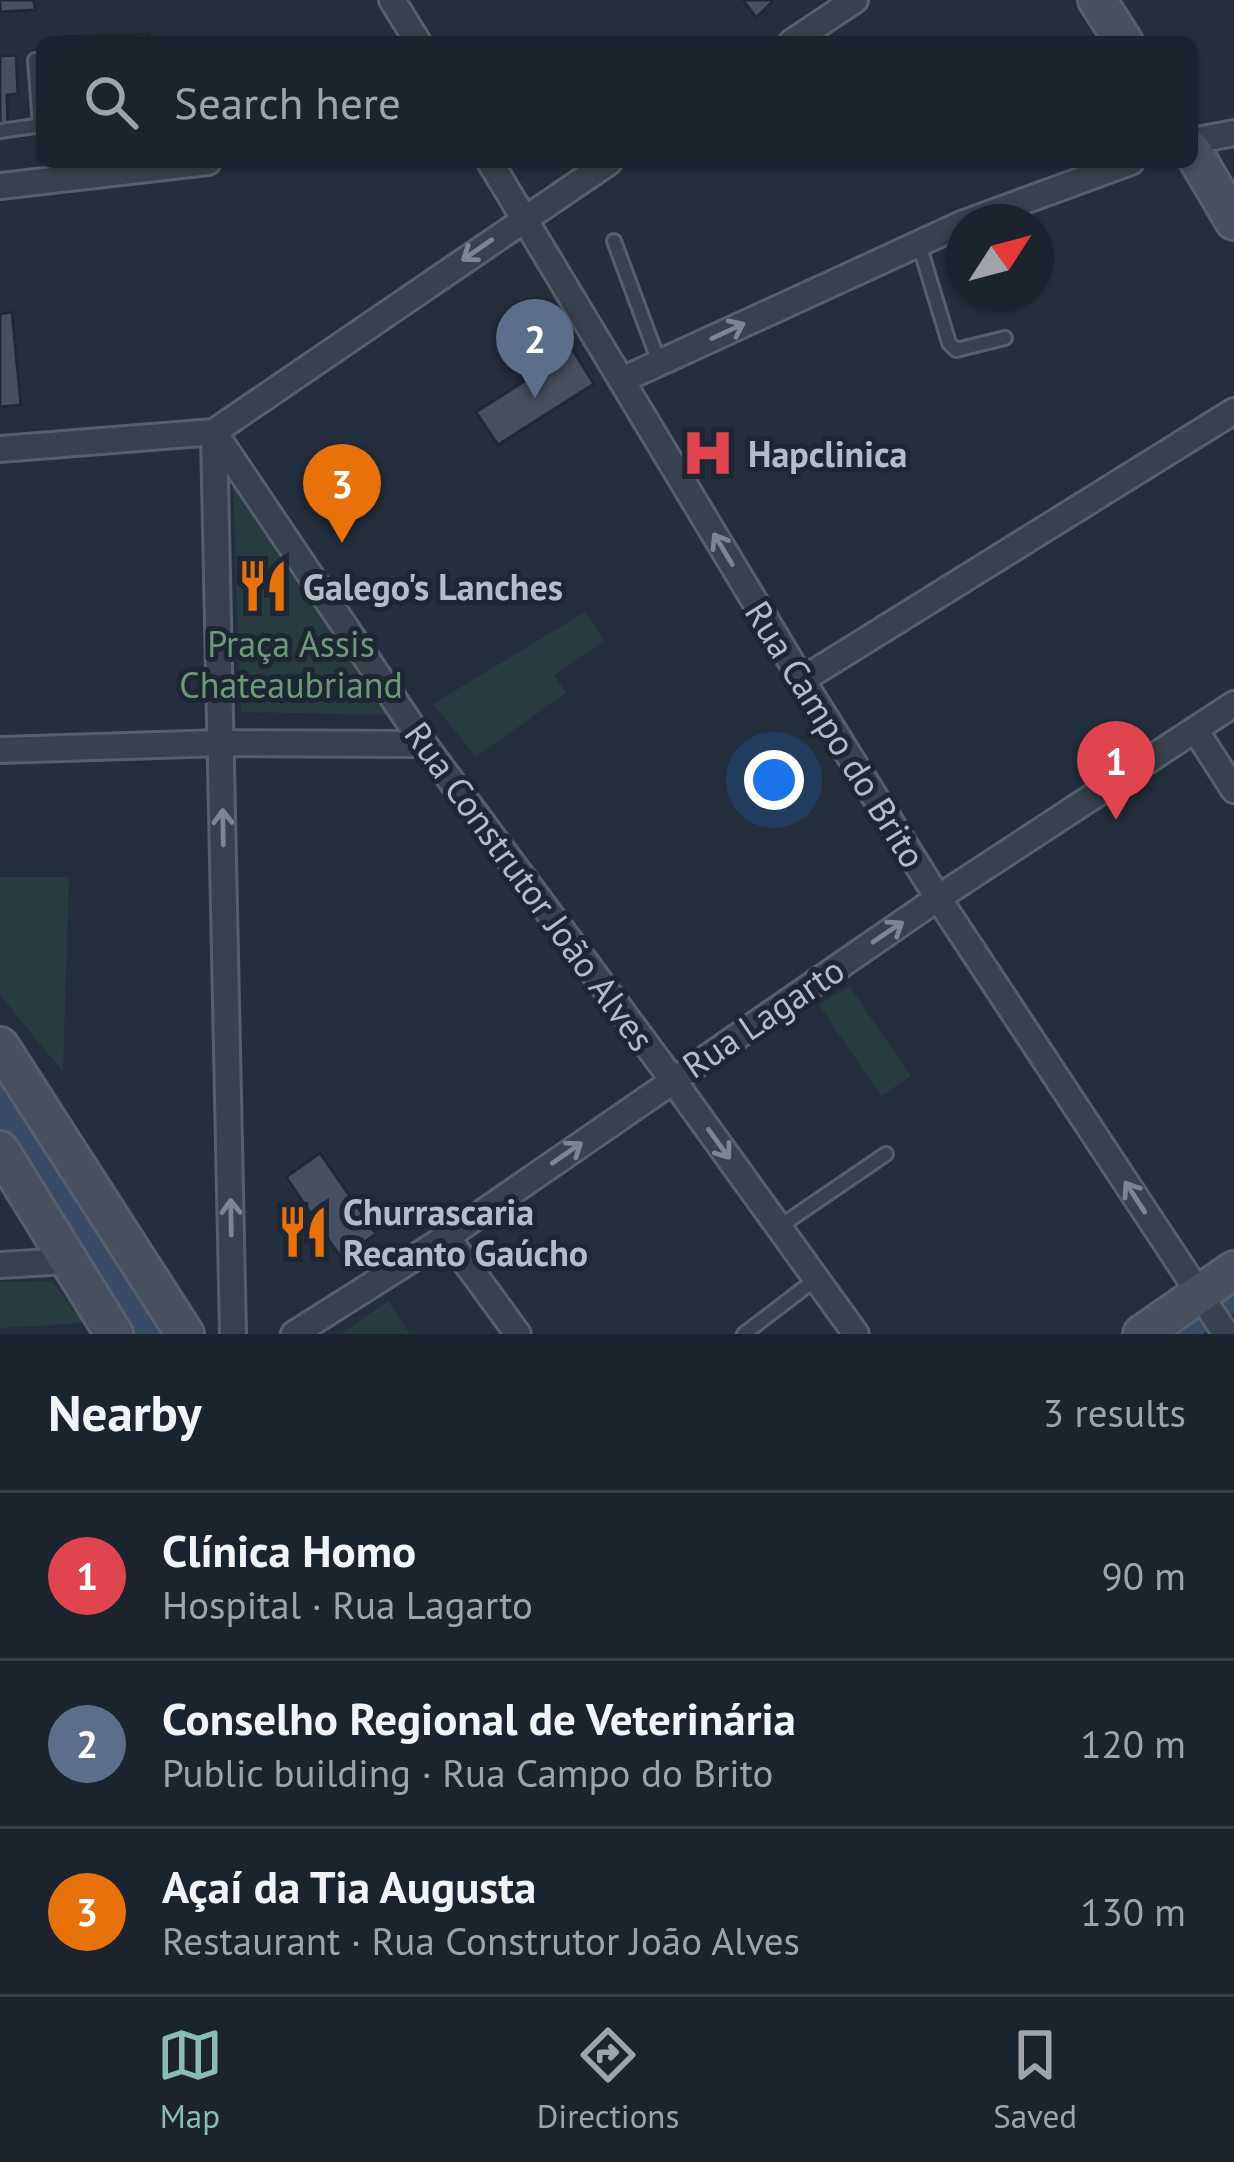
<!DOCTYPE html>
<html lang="en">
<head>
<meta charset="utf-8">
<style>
	:root { --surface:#1b232e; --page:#282f3a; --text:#f1f3f6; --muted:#a0a4aa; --line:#39404a; --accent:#8bbbb9 }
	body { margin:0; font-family:"PT Sans",sans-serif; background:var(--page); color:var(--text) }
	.compass { position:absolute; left:946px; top:204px; width:108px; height:108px; border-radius:50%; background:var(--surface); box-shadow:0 3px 9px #0004; rotate:54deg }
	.you { position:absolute; left:774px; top:780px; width:42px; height:42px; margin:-30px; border:9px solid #fff; border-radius:50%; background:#1a73e8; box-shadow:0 0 0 18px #1a73e833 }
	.badge { display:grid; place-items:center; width:78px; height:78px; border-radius:50%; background:var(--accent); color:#fff; font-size:39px; font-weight:700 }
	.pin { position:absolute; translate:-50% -99px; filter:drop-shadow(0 3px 6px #0008) }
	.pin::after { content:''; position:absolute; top:63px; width:42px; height:36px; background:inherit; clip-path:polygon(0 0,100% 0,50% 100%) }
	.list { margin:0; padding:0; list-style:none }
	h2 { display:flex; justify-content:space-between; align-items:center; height:156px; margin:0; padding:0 48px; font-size:51px }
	h2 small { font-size:39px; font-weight:400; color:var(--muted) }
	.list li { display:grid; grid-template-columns:78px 1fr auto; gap:36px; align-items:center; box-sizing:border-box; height:168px; padding:0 48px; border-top:3px solid var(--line) }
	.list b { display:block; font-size:45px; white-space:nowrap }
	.list p { margin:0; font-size:39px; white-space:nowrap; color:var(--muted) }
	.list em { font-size:39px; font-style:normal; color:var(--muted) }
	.icon { flex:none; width:66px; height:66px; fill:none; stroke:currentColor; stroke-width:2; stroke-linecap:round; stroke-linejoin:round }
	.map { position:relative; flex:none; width:1234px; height:1334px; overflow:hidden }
	.search { position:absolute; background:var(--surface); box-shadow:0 3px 9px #0004; left:36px; right:36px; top:36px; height:132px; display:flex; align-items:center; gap:30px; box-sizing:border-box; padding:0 42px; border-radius:18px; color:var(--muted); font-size:45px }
	.sheet { height:660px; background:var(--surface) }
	nav { display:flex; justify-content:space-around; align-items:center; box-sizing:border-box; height:168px; border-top:3px solid var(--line); background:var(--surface); font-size:33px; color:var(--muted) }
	nav a { display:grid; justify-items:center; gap:6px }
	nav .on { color:var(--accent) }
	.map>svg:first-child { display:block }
	.green { fill:#263c3f }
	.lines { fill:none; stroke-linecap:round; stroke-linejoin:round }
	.canal { stroke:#394c67; stroke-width:27 }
	.river { stroke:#394c67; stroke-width:45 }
	.building { fill:#455162; stroke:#1f2835; stroke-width:3 }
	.lane-casing { stroke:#565f6c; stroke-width:18 }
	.street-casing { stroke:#565f6c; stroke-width:30 }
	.secondary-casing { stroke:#565f6c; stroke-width:42 }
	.lane { stroke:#38414e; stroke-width:12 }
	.street { stroke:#38414e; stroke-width:24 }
	.secondary { stroke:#465061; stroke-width:36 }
	.oneway { stroke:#7c8592 }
	.labels { text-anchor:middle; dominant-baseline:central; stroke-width:10; stroke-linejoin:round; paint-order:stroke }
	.poi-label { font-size:36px; font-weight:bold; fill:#b4bcc9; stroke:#1d2633; text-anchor:start }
	.park-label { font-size:36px; fill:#6b9a76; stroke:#1d2633 }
	.street-label { font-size:36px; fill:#b4bcc9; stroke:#1d2633 }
</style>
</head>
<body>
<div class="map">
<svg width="1234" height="1334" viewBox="0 0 1234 1334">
	<rect width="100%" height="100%" fill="#242f3e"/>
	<path class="green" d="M 233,487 L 388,715 L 241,712 Z
		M 585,612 L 605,641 L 554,675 L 566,693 L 476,757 L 433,704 Z
		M 0,877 L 69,877 L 63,1072 L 0,995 Z
		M 849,986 L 911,1076 L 881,1096 L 819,1005 Z
		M 52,1281 L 83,1323 L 0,1328 L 0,1282 Z
		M 388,1301 L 410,1334 L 341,1334 Z"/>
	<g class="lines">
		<path class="canal" d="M 1178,1334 L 1234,1297"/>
		<path class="river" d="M 0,1100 L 147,1334"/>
	</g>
	<path class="building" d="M 0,0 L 34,0 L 35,10 L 0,12 Z
		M 743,0 L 774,0 L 756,18 Z
		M 149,34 L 149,42 L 65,42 L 65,37 Z
		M 16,55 L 18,94 L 7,95 L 8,125 L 0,125 L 0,56 Z
		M 12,312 L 21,405 L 0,407 L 0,314 Z
		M 573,350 L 594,384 L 498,445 L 476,412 Z
		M 320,1153 L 376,1234 L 341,1258 L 286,1177 Z"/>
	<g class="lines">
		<g class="lane-casing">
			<path id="lane" d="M 35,60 L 40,125
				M 0,131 L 42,125
				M 614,241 L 659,362
				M 919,244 L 949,343 L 956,350 L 1005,338
				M 779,1227 L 886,1154
				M 744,1334 L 816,1279"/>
		</g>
		<g class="street-casing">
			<path id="street" d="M 392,0 L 418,42
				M 792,42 L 855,0
				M 1192,141 L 1234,133
				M 490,162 L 802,680 L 938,898 L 1226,1334
				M 0,186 L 208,162
				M 967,222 L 1131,162
				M 622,380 L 964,223
				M 214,432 L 424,744 L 672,1079 L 856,1334
				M 214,432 L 609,162
				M 214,434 L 233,1334
				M 0,449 L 214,432
				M 802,680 L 1234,411
				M 1196,731 L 1234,790
				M 0,750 L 221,743 L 424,744
				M 447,1237 L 518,1334
				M 0,1265 L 68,1261
				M 294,1334 L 447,1237 L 938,898 L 1234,704"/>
		</g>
		<g class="secondary-casing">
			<path id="secondary" d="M 1097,0 L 1124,42
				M 1192,150 L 1234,221
				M 0,1046 L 185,1334
				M 0,1150 L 114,1334
				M 1142,1334 L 1234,1270"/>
		</g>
		<use href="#lane" class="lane"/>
		<use href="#street" class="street"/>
		<use href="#secondary" class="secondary"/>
	</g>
	<defs><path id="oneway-shaft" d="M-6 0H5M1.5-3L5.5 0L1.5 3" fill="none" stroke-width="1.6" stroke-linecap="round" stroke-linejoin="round" transform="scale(3)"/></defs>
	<g class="oneway">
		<use href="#oneway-shaft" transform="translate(477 250) rotate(145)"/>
		<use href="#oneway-shaft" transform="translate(728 331) rotate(-25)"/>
		<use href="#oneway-shaft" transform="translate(723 549) rotate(-121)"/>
		<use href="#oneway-shaft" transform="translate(223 827) rotate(-91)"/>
		<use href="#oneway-shaft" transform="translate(888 932) rotate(-34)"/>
		<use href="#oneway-shaft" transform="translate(719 1144) rotate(54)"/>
		<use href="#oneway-shaft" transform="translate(567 1153) rotate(-35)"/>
		<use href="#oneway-shaft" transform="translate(1135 1197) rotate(-123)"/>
		<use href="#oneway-shaft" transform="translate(231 1217) rotate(-91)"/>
	</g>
	<defs>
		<g id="hospital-bare" transform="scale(4.14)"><path d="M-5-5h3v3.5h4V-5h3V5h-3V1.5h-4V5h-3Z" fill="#e0444e" stroke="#1d2633" stroke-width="2.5" paint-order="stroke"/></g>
		<g id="restaurant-bare" transform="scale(4.14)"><path d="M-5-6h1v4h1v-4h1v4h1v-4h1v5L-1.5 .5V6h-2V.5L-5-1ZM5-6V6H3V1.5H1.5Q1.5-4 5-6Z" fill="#e8710a" stroke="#1d2633" stroke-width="2.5" paint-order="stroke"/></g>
	</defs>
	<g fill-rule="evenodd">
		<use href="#hospital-bare" x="708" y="453"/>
		<use href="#restaurant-bare" x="263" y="586"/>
		<use href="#restaurant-bare" x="303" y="1232"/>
	</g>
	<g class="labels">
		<g class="poi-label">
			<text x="748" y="453">Hapclinica</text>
			<text x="303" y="586">Galego's Lanches</text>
			<text x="343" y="1211">Churrascaria<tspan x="343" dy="41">Recanto Gaúcho</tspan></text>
		</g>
		<g class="park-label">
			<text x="291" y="643">Praça Assis<tspan x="291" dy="41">Chateaubriand</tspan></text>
		</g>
		<g class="street-label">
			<text transform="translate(836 734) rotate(58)">Rua Campo do Brito</text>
			<text transform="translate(530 886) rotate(54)">Rua Construtor João Alves</text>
			<text transform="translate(763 1017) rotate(-34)">Rua Lagarto</text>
		</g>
	</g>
</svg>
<svg class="compass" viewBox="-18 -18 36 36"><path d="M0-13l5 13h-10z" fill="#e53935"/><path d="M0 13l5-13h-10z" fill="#a0a4aa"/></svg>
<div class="you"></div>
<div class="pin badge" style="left:1116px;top:820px;background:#e0444e">1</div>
<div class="pin badge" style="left:535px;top:398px;background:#5c6f8a">2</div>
<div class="pin badge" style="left:342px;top:543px;background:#e8710a">3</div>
<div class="search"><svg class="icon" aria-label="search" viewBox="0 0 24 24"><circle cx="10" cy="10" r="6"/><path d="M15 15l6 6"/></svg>Search here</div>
</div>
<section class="sheet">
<h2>Nearby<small>3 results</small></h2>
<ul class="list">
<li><span class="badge" style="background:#e0444e">1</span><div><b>Clínica Homo</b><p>Hospital · Rua Lagarto</p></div><em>90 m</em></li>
<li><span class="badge" style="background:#5c6f8a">2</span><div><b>Conselho Regional de Veterinária</b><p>Public building · Rua Campo do Brito</p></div><em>120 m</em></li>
<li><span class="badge" style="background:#e8710a">3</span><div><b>Açaí da Tia Augusta</b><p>Restaurant · Rua Construtor João Alves</p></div><em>130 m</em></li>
</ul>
</section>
<nav>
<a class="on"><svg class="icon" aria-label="map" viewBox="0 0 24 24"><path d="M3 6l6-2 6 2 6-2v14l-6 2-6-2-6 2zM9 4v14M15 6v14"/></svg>Map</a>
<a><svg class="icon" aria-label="directions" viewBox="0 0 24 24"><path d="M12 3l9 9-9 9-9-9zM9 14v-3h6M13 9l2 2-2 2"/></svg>Directions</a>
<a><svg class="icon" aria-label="saved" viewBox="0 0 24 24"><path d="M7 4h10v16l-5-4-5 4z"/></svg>Saved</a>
</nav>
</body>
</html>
